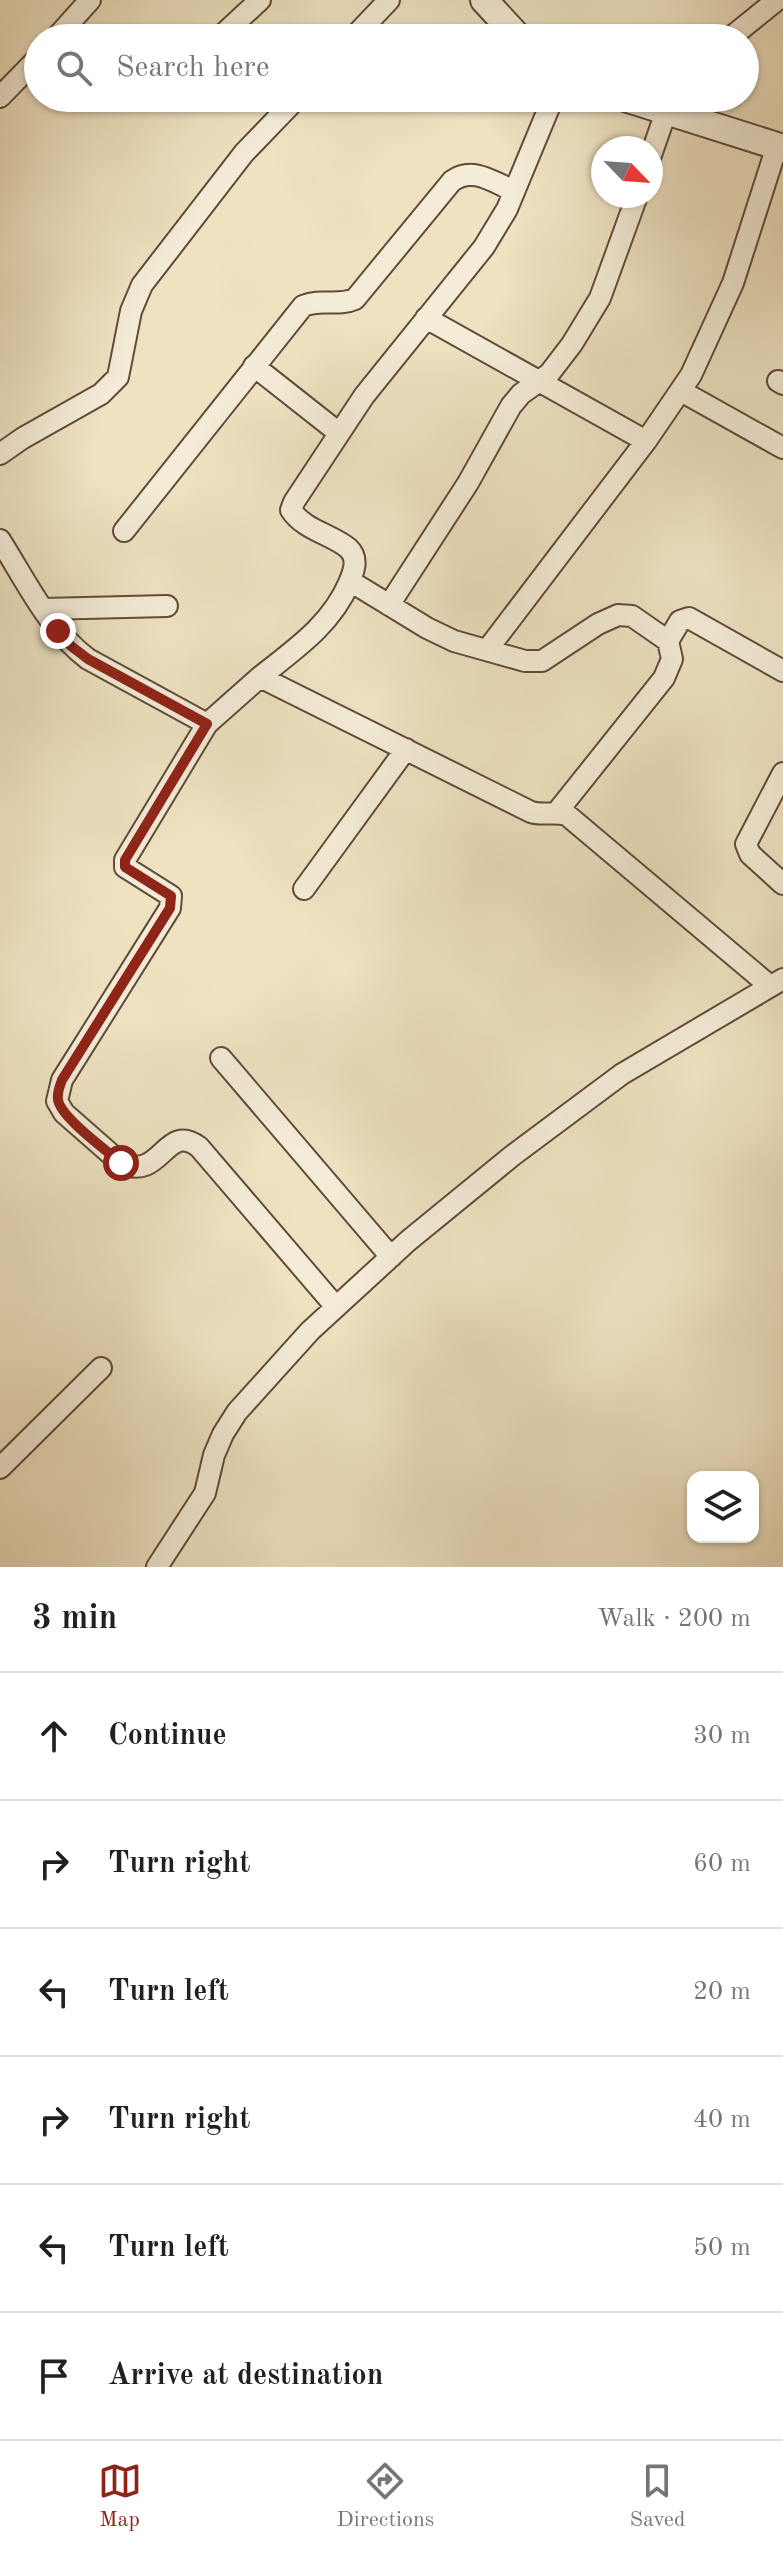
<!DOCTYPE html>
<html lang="en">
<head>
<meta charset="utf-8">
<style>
	:root { --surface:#fff; --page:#f6f6f6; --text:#202124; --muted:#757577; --line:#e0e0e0; --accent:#8f2418 }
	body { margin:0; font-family:"Old Standard TT",serif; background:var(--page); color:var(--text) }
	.controls { position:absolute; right:24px; bottom:24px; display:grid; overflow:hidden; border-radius:16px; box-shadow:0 2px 6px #0004 }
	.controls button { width:72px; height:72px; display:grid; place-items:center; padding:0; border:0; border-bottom:2px solid var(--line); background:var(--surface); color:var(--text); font:40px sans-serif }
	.compass { position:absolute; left:591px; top:136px; width:72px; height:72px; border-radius:50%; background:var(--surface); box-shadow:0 2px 6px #0004; rotate:115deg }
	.stop { position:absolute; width:24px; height:24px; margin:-18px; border:6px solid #8f2418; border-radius:50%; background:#fff }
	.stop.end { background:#8f2418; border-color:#fff; box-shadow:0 2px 8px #0008 }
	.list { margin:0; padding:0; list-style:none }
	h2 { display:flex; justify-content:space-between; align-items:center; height:104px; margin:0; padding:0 32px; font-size:34px }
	h2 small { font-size:26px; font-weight:400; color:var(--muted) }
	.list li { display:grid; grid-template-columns:52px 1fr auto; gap:24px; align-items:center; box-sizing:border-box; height:128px; padding:0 32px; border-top:2px solid var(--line) }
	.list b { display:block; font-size:30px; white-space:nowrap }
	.list em { font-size:26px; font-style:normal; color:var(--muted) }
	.icon { flex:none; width:44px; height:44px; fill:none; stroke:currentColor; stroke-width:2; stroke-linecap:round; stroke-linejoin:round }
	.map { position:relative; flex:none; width:783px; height:1567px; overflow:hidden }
	.search { position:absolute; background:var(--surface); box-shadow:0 2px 6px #0004; left:24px; right:24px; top:24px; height:88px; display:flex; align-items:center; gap:20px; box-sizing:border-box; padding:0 28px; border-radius:44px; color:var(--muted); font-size:30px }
	.sheet { height:872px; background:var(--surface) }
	nav { display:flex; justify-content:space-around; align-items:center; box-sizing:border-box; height:112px; border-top:2px solid var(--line); background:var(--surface); font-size:22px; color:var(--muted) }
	nav a { display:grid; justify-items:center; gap:4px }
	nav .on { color:var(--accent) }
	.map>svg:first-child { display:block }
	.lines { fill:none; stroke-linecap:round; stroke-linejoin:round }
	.minor-casing { stroke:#604b3c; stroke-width:24 }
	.tertiary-casing { stroke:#604b3c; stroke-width:30 }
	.minor { stroke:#f4ecd7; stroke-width:20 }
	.tertiary { stroke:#f4ecd7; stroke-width:26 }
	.route { stroke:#8f2418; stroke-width:10 }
</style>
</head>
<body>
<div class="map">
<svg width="783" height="1567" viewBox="0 0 783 1567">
	<rect width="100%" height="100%" fill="#eee2c1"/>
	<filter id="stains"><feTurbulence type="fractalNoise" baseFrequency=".0025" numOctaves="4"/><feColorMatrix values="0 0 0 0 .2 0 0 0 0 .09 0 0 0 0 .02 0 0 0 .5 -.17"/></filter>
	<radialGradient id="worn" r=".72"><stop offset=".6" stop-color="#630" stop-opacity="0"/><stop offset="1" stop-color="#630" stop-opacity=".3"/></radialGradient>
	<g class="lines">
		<g class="minor-casing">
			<path id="minor" d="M 56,38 L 90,0
				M 219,38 L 260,0
				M 353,38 L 389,0
				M 730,38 L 777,0
				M 0,97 L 38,58
				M 651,155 L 666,112
				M 426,318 L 646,441
				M 254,366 L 339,433
				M 778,381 L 783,384
				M 681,391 L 783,448
				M 0,454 L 23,438 L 101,394 L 118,377 L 131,311 L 142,285 L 244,153 L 297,98
				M 124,531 L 303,306 C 321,298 337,307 355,299 L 452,181 C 473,166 493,182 514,191
				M 0,540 C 26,581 49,630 88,659 L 207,724 L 260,677 L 531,812 C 543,816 554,811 567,815 L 770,986
				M 350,581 L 427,628 L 454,641 L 525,661 L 542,661 L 598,624 L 618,615 L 632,616 L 668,641 L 680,621 L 689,618 L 783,671
				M 389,605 L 468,483 L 511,406 L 521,394 L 549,374 L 572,344 L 600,298 L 637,196
				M 44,609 L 167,606
				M 487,650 L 646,441 L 691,375 L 733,283 L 777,146
				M 260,677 C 295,649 331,625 349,583 C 354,571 359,558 348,548 C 331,534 304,530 291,510 L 294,502 L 364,396 L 484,247 L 507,209 L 553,98
				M 207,724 L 125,860 L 125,867 L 171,896 L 170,908 L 62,1080 L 57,1101 L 64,1113 L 121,1163 C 162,1182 165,1121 199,1147 L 336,1307
				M 783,773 L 746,844 L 750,854 L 783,884
				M 557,812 L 664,678 L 672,659 L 668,641
				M 304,889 L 406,749
				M 221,1058 L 391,1257
				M 0,1468 L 101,1368
				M 157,1567 L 205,1493 L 214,1455 L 223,1434 L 237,1412 L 310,1331 L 408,1241 L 512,1156 L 622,1074 L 783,979"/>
		</g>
		<g class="tertiary-casing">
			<path id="tertiary" d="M 484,0 L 519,38
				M 625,98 L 783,148"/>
		</g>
		<use href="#minor" class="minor"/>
		<use href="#tertiary" class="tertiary"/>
	</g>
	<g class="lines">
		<path class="route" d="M 58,631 L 71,646 L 88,659 L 207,724 L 125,860 L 125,867 L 171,896 L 170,908 L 62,1080 C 60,1086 57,1092 58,1099 C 59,1116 106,1150 121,1163"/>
	</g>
	<rect width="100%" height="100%" filter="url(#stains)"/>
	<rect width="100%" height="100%" fill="url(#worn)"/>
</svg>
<div class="controls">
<button><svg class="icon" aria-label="layers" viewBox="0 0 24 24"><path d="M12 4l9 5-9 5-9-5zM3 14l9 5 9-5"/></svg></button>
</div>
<svg class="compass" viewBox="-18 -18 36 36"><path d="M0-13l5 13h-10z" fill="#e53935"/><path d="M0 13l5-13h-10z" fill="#757577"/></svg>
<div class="stop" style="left:121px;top:1163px"></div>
<div class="stop end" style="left:58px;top:631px"></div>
<div class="search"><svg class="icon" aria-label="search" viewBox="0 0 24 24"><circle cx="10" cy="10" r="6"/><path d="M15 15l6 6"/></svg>Search here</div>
</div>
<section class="sheet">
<h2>3 min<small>Walk · 200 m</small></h2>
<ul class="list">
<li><svg class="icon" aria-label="ahead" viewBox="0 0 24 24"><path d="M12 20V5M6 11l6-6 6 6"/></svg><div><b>Continue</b></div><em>30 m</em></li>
<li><svg class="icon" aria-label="right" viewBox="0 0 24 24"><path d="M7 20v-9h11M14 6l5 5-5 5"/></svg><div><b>Turn right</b></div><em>60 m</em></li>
<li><svg class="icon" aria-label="left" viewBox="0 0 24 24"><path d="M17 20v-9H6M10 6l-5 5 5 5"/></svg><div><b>Turn left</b></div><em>20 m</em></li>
<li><svg class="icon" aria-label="right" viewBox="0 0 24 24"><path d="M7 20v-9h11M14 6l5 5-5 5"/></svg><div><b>Turn right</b></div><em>40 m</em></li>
<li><svg class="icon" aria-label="left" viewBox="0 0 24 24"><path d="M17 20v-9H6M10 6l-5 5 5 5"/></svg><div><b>Turn left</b></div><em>50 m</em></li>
<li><svg class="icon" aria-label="arrive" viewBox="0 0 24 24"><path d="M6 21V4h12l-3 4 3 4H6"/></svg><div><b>Arrive at destination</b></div></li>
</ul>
</section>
<nav>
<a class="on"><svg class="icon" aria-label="map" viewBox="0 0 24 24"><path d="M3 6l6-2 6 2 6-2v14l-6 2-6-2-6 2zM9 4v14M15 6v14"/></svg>Map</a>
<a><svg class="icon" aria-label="directions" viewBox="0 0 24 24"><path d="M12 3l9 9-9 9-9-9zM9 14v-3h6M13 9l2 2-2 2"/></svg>Directions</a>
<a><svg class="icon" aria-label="saved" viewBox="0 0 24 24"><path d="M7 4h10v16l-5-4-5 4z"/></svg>Saved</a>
</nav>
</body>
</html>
